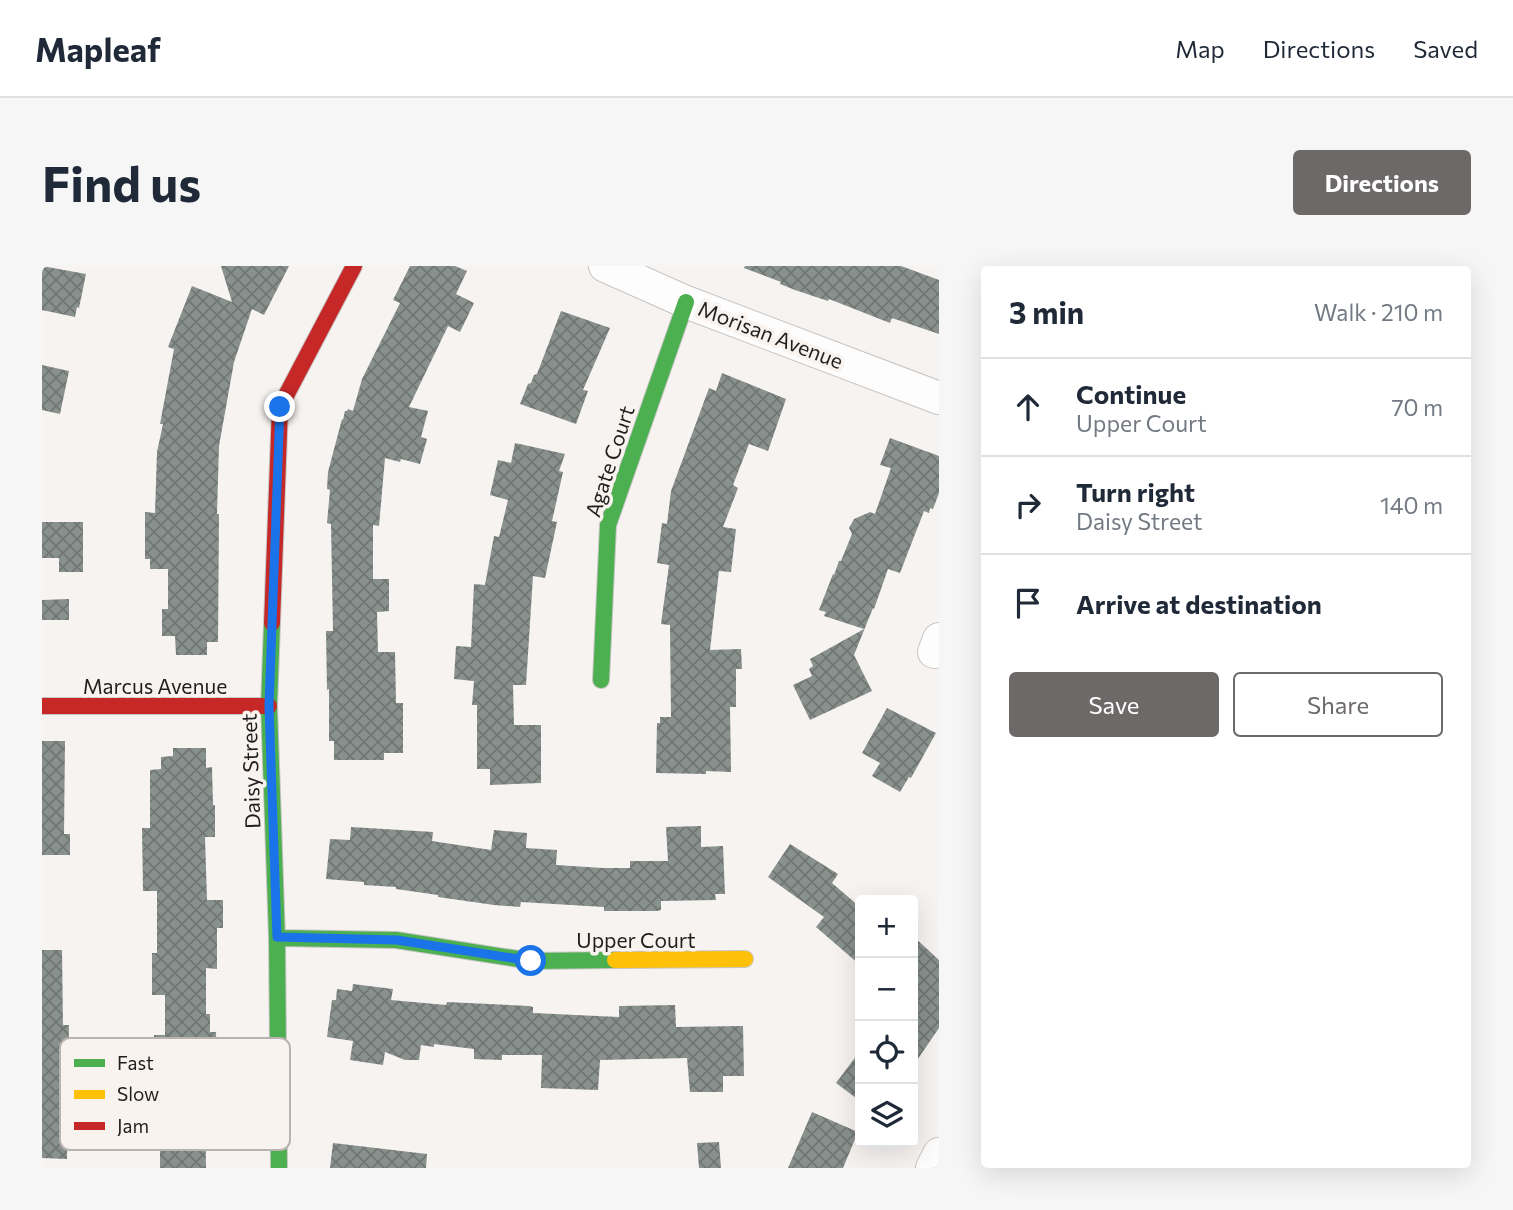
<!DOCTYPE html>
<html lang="en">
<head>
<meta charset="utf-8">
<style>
	:root { --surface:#fff; --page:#f6f6f7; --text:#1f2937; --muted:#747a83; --line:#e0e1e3; --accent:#6c6968 }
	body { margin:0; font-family:Commissioner,sans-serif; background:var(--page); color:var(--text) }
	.controls { position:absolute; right:21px; bottom:21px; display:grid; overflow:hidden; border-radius:7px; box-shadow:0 7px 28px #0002 }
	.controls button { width:63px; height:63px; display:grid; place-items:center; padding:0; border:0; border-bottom:2px solid var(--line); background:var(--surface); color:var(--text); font:35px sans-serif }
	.stop { position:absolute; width:21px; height:21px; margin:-16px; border:5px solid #1a73e8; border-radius:50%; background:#fff }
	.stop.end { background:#1a73e8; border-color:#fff; box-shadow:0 2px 7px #0008 }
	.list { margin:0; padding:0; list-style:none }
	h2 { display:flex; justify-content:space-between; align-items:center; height:91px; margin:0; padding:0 28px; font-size:30px }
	h2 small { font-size:23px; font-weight:400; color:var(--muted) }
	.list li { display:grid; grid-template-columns:46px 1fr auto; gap:21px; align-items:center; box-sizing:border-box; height:98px; padding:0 28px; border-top:2px solid var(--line) }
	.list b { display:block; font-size:26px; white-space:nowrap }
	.list p { margin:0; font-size:23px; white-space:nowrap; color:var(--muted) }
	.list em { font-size:23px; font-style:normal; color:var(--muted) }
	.actions { display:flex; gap:14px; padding:21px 28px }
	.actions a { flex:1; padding:16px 0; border:2px solid var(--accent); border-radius:7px; text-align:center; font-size:24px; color:var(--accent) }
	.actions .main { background:var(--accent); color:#fff }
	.icon { flex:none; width:38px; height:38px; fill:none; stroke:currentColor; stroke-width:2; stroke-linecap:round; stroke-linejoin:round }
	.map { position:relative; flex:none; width:897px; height:902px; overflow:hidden; border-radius:7px }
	header { display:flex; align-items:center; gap:42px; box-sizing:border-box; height:98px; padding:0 35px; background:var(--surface); border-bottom:2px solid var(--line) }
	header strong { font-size:33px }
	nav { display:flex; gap:38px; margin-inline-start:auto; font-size:24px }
	.intro { display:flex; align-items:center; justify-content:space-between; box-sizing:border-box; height:168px; padding:0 42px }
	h1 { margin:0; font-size:49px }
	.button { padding:18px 32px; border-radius:7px; background:var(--accent); color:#fff; font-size:24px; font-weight:700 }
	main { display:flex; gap:42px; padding:0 42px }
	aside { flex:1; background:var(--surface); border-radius:7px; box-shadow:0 7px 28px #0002 }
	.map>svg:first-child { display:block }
	.building { fill:url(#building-cross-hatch) }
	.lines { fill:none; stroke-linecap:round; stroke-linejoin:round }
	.street-casing { stroke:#c7c5c3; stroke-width:34 }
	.fast-casing { stroke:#c7c5c3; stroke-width:18 }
	.slow-casing { stroke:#c7c5c3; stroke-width:18 }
	.jam-casing { stroke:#c7c5c3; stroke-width:18 }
	.street { stroke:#fefdfd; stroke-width:32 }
	.fast { stroke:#4caf50; stroke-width:16 }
	.slow { stroke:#ffc107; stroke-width:16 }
	.jam { stroke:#c62828; stroke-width:16 }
	.route { stroke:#1a73e8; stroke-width:9 }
	.labels { text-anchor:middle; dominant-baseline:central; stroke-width:7; stroke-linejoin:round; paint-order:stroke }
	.street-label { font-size:21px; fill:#211f1e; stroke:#f8f3ef }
	.key { fill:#f8f3ef; stroke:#b8b3b0; stroke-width:2 }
	.key-label { font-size:19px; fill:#211f1e }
</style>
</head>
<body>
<header>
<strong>Mapleaf</strong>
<nav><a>Map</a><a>Directions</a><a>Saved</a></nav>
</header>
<div class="intro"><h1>Find us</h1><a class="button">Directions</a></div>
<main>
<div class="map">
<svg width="897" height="902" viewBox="0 0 897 902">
	<defs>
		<pattern id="building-cross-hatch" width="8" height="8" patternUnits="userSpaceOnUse" patternTransform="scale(1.75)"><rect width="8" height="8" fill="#89918f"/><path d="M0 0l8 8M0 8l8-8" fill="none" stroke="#707674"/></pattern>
	</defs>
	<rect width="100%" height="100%" fill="#f6f3f1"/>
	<path class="building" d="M 0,0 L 44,8 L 37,42 L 35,41 L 33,51 L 0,44 Z
		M 179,0 L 247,0 L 222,49 L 210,43 L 192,96 L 177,180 L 175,248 L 177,248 L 176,376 L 165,376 L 165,389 L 134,389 L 133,370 L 120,370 L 120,343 L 126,343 L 126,303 L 108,303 L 108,293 L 103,293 L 103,246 L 113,247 L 115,186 L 121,158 L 118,158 L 132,83 L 126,81 L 150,20 L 190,36 Z
		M 368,0 L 413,0 L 425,5 L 414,28 L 432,37 L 418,66 L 406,60 L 367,141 L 386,145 L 379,171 L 385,173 L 378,198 L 359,193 L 358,196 L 343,192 L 337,260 L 331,259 L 331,313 L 347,313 L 347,345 L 335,346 L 336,386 L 353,386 L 354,437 L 361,437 L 361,487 L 342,487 L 342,494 L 292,494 L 292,475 L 287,475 L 287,423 L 285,424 L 284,365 L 291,365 L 289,258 L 285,257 L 288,224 L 285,223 L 286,206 L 300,153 L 301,154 L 303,145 L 305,145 L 306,143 L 311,145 L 320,113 L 358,37 L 351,34 Z
		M 703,0 L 859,0 L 897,14 L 897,68 L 850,52 L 848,57 L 787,33 L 786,35 L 753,24 L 738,18 L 739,16 L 702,2 Z
		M 519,45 L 568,62 L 541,124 L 546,125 L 534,158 L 478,138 L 486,118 L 489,117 L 492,109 L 495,108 Z
		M 0,99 L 27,105 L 18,148 L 0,144 Z
		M 680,107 L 744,133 L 726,185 L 707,178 L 691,219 L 696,222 L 681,261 L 694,263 L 689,306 L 677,305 L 668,384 L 699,383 L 700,403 L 694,403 L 694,441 L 688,441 L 689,506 L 664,505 L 664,508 L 614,507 L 615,457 L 618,457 L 618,451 L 629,451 L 628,359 L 619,358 L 627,299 L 615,297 L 620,257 L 625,258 L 629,225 L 667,122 L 674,125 Z
		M 848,172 L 897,190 L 897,227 L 891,243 L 888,242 L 887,247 L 882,245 L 858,307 L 846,303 L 832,343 L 831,342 L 812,389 L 830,425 L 768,454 L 751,419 L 770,410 L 767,403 L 771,400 L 768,393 L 822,363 L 782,350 L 784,346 L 777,344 L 791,308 L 792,309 L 797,295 L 799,295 L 810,268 L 807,262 L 812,253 L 828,246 L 833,248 L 849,202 L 838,199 Z
		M 473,177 L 523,188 L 517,205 L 521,206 L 510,255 L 515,256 L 503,312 L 491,310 L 484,419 L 471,419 L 472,459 L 499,459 L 499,517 L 448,519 L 448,503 L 435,503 L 435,439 L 430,439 L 432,415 L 412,413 L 414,380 L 429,381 L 432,318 L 443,319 L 452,270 L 457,271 L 466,234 L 448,229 L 456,194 L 469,197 Z
		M 0,256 L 41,256 L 41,306 L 17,306 L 17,292 L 0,292 Z
		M 27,333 L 27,354 L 0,354 L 0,334 Z
		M 845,442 L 894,467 L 869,512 L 867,511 L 858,526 L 830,510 L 838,497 L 820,487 Z
		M 0,475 L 23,475 L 22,568 L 28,568 L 28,589 L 0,589 Z
		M 131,482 L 164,482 L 164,502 L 170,501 L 171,539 L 173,539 L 173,571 L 163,571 L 165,634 L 181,634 L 181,662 L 175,662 L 175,703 L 164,702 L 164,748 L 168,748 L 168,766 L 174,766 L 175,806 L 176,806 L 176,835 L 163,835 L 164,902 L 118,902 L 118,861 L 111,861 L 112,769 L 123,769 L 123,729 L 110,729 L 110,687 L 115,687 L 115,625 L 101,625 L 100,562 L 108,562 L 108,504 L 119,503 L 119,491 L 131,490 Z
		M 659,560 L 659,581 L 681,580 L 683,628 L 673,628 L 674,634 L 619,635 L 619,644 L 615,645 L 562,645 L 562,641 L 479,636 L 478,641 L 452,639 L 396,631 L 396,629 L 354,623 L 354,621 L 322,619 L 322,616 L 284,613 L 288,573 L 308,574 L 309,561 L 391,566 L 390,575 L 449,584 L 452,564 L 485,567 L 484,582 L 515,584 L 514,599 L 561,602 L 588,602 L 588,595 L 626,595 L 624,561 Z
		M 748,578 L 796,608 L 790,617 L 818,641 L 818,699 L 774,661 L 782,651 L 726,611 Z
		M 871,670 L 897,694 L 897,762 L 871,800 Z
		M 0,684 L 20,684 L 21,759 L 27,759 L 25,893 L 0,892 Z
		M 311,718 L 351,723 L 349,734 L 404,739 L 405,736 L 487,740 L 491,741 L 491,747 L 577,751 L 577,740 L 633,739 L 634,761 L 701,760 L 702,810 L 681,810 L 681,826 L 648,826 L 645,792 L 558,794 L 556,824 L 499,822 L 500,789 L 460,789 L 460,794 L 432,793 L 432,783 L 392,778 L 392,781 L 379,779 L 377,794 L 363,794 L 343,786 L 341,799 L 308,794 L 311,775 L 285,771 L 290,734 L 294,734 L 295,723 L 310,725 Z
		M 818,785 L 818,835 L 794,817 Z
		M 770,846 L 816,866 L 801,902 L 746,902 Z
		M 677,876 L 679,902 L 657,902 L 655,877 Z
		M 291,877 L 385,888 L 384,902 L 288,902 Z"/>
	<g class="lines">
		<g class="street-casing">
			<path id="street" d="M 563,0 L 644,36 L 897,132
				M 892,386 L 897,373
				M 890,902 L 897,888"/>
		</g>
		<g class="fast-casing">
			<path id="fast" d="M 230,357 L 227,440 L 235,672 L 237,902
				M 559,414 L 566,259 L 644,36
				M 235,672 L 354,674 L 489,695 L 573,694"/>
		</g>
		<g class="slow-casing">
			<path id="slow" d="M 573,694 L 703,693"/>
		</g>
		<g class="jam-casing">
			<path id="jam" d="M 230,357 L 238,141 L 312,0
				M 0,440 L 227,440"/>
		</g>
		<use href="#street" class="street"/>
		<use href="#fast" class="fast"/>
		<use href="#slow" class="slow"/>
		<use href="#jam" class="jam"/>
	</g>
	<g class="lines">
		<path class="route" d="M 238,141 L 227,440 L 235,671 L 355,674 L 489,695"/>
	</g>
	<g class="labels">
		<g class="street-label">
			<text transform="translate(729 68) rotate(21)">Morisan Avenue</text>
			<text transform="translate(567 195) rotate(-72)">Agate Court</text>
			<text x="113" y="419">Marcus Avenue</text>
			<text transform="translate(208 505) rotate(-92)">Daisy Street</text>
			<text x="594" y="673">Upper Court</text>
		</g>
	</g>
	<rect x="18" y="772" width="230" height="112" rx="10" class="key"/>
	<rect x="32" y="793" width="31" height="8" fill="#4caf50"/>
	<rect x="32" y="824" width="31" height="9" fill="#ffc107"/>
	<rect x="32" y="856" width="31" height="8" fill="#c62828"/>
	<g class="key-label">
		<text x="75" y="804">Fast</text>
		<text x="75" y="835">Slow</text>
		<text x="75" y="867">Jam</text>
	</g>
</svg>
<div class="controls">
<button>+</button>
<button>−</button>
<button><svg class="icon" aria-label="locate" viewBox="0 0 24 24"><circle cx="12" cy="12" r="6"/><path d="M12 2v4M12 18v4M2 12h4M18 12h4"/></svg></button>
<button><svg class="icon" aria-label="layers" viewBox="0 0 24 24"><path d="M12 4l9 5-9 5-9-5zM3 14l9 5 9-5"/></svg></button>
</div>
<div class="stop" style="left:489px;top:695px"></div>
<div class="stop end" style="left:238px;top:141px"></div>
</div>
<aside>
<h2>3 min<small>Walk · 210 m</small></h2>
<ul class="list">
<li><svg class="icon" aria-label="ahead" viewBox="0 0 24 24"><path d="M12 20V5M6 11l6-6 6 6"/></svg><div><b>Continue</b><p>Upper Court</p></div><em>70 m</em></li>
<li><svg class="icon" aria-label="right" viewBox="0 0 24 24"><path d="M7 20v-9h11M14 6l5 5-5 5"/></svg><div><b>Turn right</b><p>Daisy Street</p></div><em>140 m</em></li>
<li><svg class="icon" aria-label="arrive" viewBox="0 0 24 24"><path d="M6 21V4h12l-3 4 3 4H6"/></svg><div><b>Arrive at destination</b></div></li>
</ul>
<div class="actions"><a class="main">Save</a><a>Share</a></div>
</aside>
</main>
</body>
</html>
